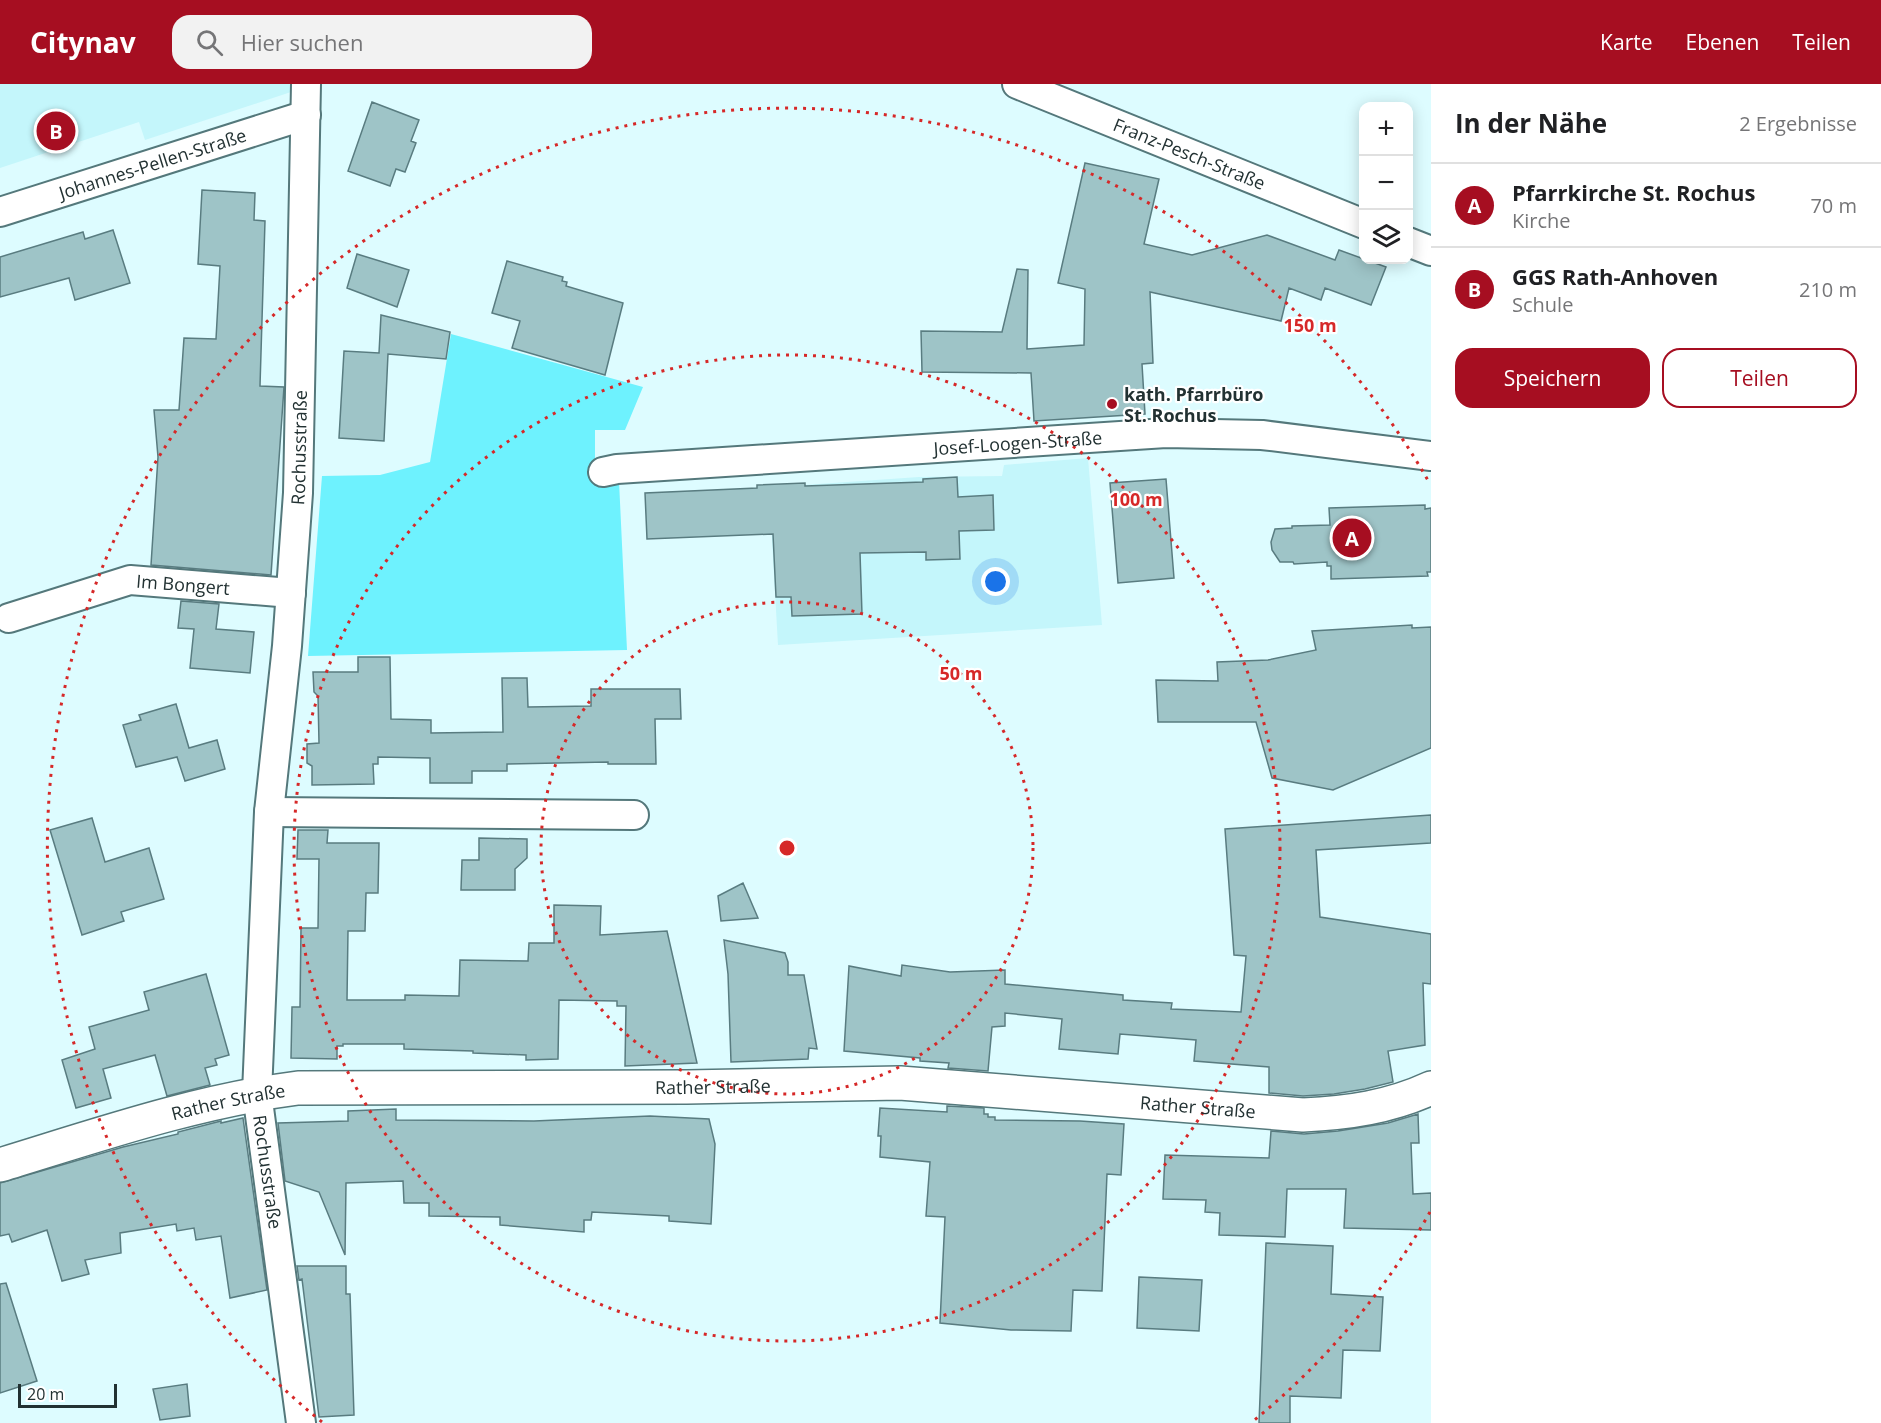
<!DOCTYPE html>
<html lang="de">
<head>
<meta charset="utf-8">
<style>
	:root { --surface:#fff; --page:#f2f2f2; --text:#202124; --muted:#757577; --line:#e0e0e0; --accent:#a60e21 }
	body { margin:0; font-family:"Open Sans",sans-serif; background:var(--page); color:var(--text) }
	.controls { position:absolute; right:18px; top:18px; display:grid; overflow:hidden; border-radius:12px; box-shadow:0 3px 15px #0003 }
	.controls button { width:54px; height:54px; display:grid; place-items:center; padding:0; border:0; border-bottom:2px solid var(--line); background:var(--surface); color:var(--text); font:30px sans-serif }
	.scale { position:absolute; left:18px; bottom:15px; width:99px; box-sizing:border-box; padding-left:6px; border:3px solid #223132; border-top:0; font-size:16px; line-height:21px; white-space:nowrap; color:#223132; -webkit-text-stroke:4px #fff; paint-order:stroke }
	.you { position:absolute; left:996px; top:498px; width:21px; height:21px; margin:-15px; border:4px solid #fff; border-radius:50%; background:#1a73e8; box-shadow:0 0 0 9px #1a73e833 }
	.badge { display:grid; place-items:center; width:39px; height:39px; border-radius:50%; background:var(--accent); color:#fff; font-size:20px; font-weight:700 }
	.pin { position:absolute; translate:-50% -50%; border:3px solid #fff; box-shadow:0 2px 6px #0006 }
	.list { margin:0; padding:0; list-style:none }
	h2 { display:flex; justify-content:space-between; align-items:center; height:78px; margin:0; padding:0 24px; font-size:26px }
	h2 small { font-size:20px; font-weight:400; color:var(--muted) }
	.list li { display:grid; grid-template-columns:39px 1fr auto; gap:18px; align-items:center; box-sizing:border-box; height:84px; padding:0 24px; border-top:2px solid var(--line) }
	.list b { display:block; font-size:22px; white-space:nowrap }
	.list p { margin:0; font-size:20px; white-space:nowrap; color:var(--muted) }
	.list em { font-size:20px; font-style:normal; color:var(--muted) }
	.actions { display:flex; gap:12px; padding:18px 24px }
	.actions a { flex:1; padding:14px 0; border:2px solid var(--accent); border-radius:18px; text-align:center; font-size:21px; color:var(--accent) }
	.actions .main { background:var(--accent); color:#fff }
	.icon { flex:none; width:33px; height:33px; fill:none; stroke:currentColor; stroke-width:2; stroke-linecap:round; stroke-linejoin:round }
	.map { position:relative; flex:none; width:1431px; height:1339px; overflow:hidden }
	header { display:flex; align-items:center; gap:36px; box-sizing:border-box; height:84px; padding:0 30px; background:var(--accent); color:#fff }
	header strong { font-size:28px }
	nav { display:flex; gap:33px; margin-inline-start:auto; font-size:21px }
	.search { width:420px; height:54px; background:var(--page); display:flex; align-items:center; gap:15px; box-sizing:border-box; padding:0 21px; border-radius:18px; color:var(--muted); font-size:22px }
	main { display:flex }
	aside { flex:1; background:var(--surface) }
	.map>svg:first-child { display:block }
	.built { fill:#c4f6fb }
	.green { fill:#6ef2fe }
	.building { fill:#9ec4c7; stroke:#597c80; stroke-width:1.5 }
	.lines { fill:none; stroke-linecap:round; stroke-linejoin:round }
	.street-casing { stroke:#54787b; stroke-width:32 }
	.secondary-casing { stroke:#54787b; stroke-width:36 }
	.street { stroke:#fff; stroke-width:28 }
	.secondary { stroke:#fff; stroke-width:33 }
	.ring { fill:none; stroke:#d62828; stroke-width:3; stroke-dasharray:3 6 }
	.poi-dot { fill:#a60e21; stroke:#fff; stroke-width:2 }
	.labels { text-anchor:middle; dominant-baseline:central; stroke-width:4.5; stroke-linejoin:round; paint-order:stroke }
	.street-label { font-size:18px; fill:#223132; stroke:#fff }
	.poi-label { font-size:18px; font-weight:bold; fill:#223132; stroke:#fff; text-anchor:start }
	.centre { fill:#d62828; stroke:#fff; stroke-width:3 }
	.ring-label { font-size:18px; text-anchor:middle; font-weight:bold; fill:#d62828; stroke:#fff; stroke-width:4.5; stroke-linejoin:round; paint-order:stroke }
</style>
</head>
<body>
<header>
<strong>Citynav</strong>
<div class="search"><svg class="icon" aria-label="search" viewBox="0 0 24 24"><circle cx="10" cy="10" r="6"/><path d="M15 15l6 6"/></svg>Hier suchen</div>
<nav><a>Karte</a><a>Ebenen</a><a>Teilen</a></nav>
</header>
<main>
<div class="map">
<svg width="1431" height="1339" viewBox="0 0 1431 1339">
	<rect width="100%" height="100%" fill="#ddfcff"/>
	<path class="built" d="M 0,0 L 291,0 L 291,8 L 145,56 L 139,38 L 0,84 Z
		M 1088,374 L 1102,541 L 778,561 L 771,438 L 804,401 L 919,393 L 1002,392 L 1004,381 Z"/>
	<path class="green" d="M 451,250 L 643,303 L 625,346 L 595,346 L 595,398 L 619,397 L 627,566 L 308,572 L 322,392 L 380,391 L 430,378 Z"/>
	<path class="building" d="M 372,18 L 419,36 L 411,57 L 416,59 L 405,88 L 396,85 L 390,102 L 348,87 Z
		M 1085,79 L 1159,95 L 1144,160 L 1192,171 L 1267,151 L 1335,176 L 1339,166 L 1386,183 L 1371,221 L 1325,204 L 1321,216 L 1289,204 L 1281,237 L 1150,208 L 1153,279 L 1142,280 L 1145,330 L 1034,337 L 1031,289 L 922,288 L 921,247 L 1002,248 L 1017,185 L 1028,186 L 1027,265 L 1084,261 L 1085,205 L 1058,199 Z
		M 202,106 L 255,109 L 254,136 L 265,137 L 260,302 L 284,303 L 271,491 L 151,481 L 158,373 L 154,326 L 179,326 L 184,254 L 216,255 L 220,182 L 198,180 Z
		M 113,146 L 130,199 L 75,216 L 69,194 L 0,213 L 0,173 L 83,148 L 85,155 Z
		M 357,170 L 409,186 L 397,223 L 347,204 Z
		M 507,177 L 563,193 L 562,197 L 567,198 L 566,202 L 623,219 L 605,291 L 512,264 L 520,237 L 492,229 Z
		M 381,231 L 450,248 L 446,275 L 388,270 L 384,357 L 339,354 L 344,267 L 379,269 Z
		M 957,393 L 958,413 L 993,411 L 994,446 L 959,447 L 960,475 L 926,476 L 926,468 L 860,469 L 862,530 L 792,532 L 791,513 L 776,513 L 773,450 L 647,455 L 645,409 L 757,404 L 757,401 L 805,399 L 805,402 L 923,398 L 923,395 Z
		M 1166,395 L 1174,494 L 1118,499 L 1110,399 Z
		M 1425,421 L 1425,425 L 1431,424 L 1431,488 L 1427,488 L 1428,492 L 1331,495 L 1331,482 L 1327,482 L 1327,478 L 1294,480 L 1293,478 L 1280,478 L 1272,466 L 1271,458 L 1275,445 L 1292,444 L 1292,442 L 1330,441 L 1329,424 Z
		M 181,517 L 219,520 L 216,545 L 254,548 L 250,589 L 190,584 L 194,545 L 178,544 Z
		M 1412,541 L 1412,544 L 1431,543 L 1431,664 L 1333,706 L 1272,694 L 1256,638 L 1158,638 L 1156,596 L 1218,597 L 1217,578 L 1268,576 L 1316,566 L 1312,547 Z
		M 358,573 L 390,573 L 391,635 L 431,636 L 431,649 L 503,648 L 502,594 L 527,594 L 528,623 L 591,622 L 591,605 L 680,605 L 681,635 L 655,635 L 656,680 L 608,680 L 608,678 L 507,680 L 507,687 L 472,687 L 472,699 L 430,699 L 430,674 L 378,673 L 378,680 L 373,680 L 374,700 L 312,701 L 312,682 L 307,679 L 307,660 L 319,659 L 318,612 L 314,608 L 313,588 L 358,588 Z
		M 176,620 L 189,664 L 217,656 L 225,685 L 185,697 L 177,673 L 136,683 L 123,641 L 141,636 L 139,631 Z
		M 1431,731 L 1431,759 L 1316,766 L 1320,833 L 1431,850 L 1431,900 L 1423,899 L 1425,961 L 1388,967 L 1393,998 L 1365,1005 L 1334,1010 L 1303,1012 L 1269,1009 L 1269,983 L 1194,977 L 1196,956 L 1120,950 L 1118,970 L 1059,965 L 1062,935 L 1005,929 L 1005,942 L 992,943 L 988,987 L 948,984 L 949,979 L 920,977 L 920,974 L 844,967 L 849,882 L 901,892 L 902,881 L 950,888 L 1005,886 L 1005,900 L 1123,911 L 1123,916 L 1172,919 L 1171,925 L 1241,928 L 1246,872 L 1234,871 L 1225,745 Z
		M 92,734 L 105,778 L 149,764 L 164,815 L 121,828 L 124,837 L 82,851 L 50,746 Z
		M 298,746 L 328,746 L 327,759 L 379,759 L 378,809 L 366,809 L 365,847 L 348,847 L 347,916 L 405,916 L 405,911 L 459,912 L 460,876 L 528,877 L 529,859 L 554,859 L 554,821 L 601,822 L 600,851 L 667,847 L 697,979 L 625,982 L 626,922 L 617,922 L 617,917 L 559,916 L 558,975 L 526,976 L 526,971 L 473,969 L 473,967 L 404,965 L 404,960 L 343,960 L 343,962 L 337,962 L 337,975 L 291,974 L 292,923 L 300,923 L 301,844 L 318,844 L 319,775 L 297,775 Z
		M 479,754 L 527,755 L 527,774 L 515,785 L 515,806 L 461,806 L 462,776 L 479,776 Z
		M 743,799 L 758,834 L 721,837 L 718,812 Z
		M 724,856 L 785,869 L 788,878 L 788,891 L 804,891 L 817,965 L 809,964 L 808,975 L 731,978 L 728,890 Z
		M 206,890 L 229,971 L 215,975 L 217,981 L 205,984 L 210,1001 L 167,1012 L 155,971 L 103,985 L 111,1014 L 76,1024 L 62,976 L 95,965 L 89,943 L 149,926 L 144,908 Z
		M 947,1022 L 984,1024 L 984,1030 L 988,1030 L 988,1033 L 995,1033 L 995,1036 L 1080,1037 L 1124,1040 L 1121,1091 L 1107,1090 L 1102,1207 L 1073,1206 L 1071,1247 L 1011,1246 L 940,1239 L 945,1133 L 926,1132 L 930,1078 L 880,1073 L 881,1052 L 878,1052 L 880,1024 L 947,1028 Z
		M 396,1025 L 396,1036 L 534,1037 L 650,1032 L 709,1035 L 715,1060 L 711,1140 L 669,1137 L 669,1132 L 592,1128 L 591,1136 L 584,1136 L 584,1148 L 500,1141 L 500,1133 L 429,1132 L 429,1119 L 404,1119 L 403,1097 L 346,1099 L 345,1171 L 319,1108 L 285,1097 L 278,1039 L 348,1037 L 348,1027 Z
		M 1418,1030 L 1419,1059 L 1411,1059 L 1413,1110 L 1431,1109 L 1431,1146 L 1344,1144 L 1346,1105 L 1287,1105 L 1285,1153 L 1219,1151 L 1220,1129 L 1205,1128 L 1206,1116 L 1163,1115 L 1165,1071 L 1269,1074 L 1271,1047 L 1304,1050 L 1338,1047 L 1388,1039 Z
		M 243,1034 L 267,1206 L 230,1214 L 221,1152 L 196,1156 L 194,1144 L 177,1147 L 176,1140 L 120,1149 L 121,1169 L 85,1176 L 89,1190 L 62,1197 L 47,1146 L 12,1158 L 9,1150 L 0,1152 L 0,1099 L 123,1063 L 178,1050 L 178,1048 L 221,1037 L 221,1039 Z
		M 1266,1159 L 1333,1162 L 1331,1210 L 1383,1213 L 1380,1267 L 1343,1266 L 1341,1314 L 1290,1312 L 1290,1339 L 1259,1339 Z
		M 297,1182 L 346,1182 L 346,1210 L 350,1210 L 354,1331 L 319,1333 L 302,1195 L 299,1196 Z
		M 1139,1193 L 1202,1196 L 1199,1247 L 1137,1244 Z
		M 6,1199 L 37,1297 L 0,1309 L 0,1200 Z
		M 187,1300 L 190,1332 L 160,1336 L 153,1305 Z"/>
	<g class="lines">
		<g class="street-casing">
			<g id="street">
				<path id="s1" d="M 1017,0 L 1364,140"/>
				<path id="s2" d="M 0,128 L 306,31"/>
				<path d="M 1408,158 L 1431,167"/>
				<path id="s3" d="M 603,388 L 617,385 L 1166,349 L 1262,351 L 1431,372"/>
				<path id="s4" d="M 9,534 L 130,496 L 291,509"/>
				<path d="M 269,728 L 634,731"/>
				<path id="s5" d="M 301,1339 L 257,1009 L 269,728 L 287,562 L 298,409 L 306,0"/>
			</g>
		</g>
		<g class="secondary-casing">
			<g id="secondary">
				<path id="s6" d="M 0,1081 C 98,1051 197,1017 298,1004 L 687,1003 L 900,999 L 1303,1031 C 1348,1029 1390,1023 1431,1004"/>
			</g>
		</g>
		<use href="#street" class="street"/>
		<use href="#secondary" class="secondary"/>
	</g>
	<g class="ring">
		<circle cx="787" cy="764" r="246"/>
		<circle cx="787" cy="764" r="493"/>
		<path d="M1430 1128A739 739 0 0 1 1252 1338M322 1338A739 739 0 1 1 1430 400"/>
	</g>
	<circle class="poi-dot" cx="1112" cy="320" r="6"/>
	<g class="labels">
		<g class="street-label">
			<text stroke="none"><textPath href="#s1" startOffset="186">Franz-Pesch-Straße</textPath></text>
			<text stroke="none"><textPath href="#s2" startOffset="160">Johannes-Pellen-Straße</textPath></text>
			<text stroke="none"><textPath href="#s3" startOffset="416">Josef-Loogen-Straße</textPath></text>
			<text stroke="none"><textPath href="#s5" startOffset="980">Rochusstraße</textPath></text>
			<text stroke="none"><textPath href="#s4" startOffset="180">Im Bongert</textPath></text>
			<text stroke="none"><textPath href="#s6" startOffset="723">Rather Straße</textPath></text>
			<text stroke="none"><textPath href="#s6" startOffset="237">Rather Straße</textPath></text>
			<text stroke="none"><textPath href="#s6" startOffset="1209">Rather Straße</textPath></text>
			<text transform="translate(268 1088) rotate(82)">Rochusstraße</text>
		</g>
		<g class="poi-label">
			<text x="1124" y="310">kath. Pfarrbüro<tspan x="1124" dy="21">St. Rochus</tspan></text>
		</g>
	</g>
	<circle cx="787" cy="764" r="9" class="centre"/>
	<g class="ring-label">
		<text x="1310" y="248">150 m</text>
		<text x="1136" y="422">100 m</text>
		<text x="961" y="596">50 m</text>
	</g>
</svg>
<div class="controls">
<button>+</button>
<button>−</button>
<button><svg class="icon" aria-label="layers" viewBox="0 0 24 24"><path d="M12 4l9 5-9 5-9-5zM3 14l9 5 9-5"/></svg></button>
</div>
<div class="scale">20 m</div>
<div class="you"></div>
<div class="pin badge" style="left:1352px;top:454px">A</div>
<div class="pin badge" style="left:56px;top:47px">B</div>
</div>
<aside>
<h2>In der Nähe<small>2 Ergebnisse</small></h2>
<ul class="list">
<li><span class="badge">A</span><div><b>Pfarrkirche St. Rochus</b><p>Kirche</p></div><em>70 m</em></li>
<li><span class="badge">B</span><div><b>GGS Rath-Anhoven</b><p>Schule</p></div><em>210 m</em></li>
</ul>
<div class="actions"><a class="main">Speichern</a><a>Teilen</a></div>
</aside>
</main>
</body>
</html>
